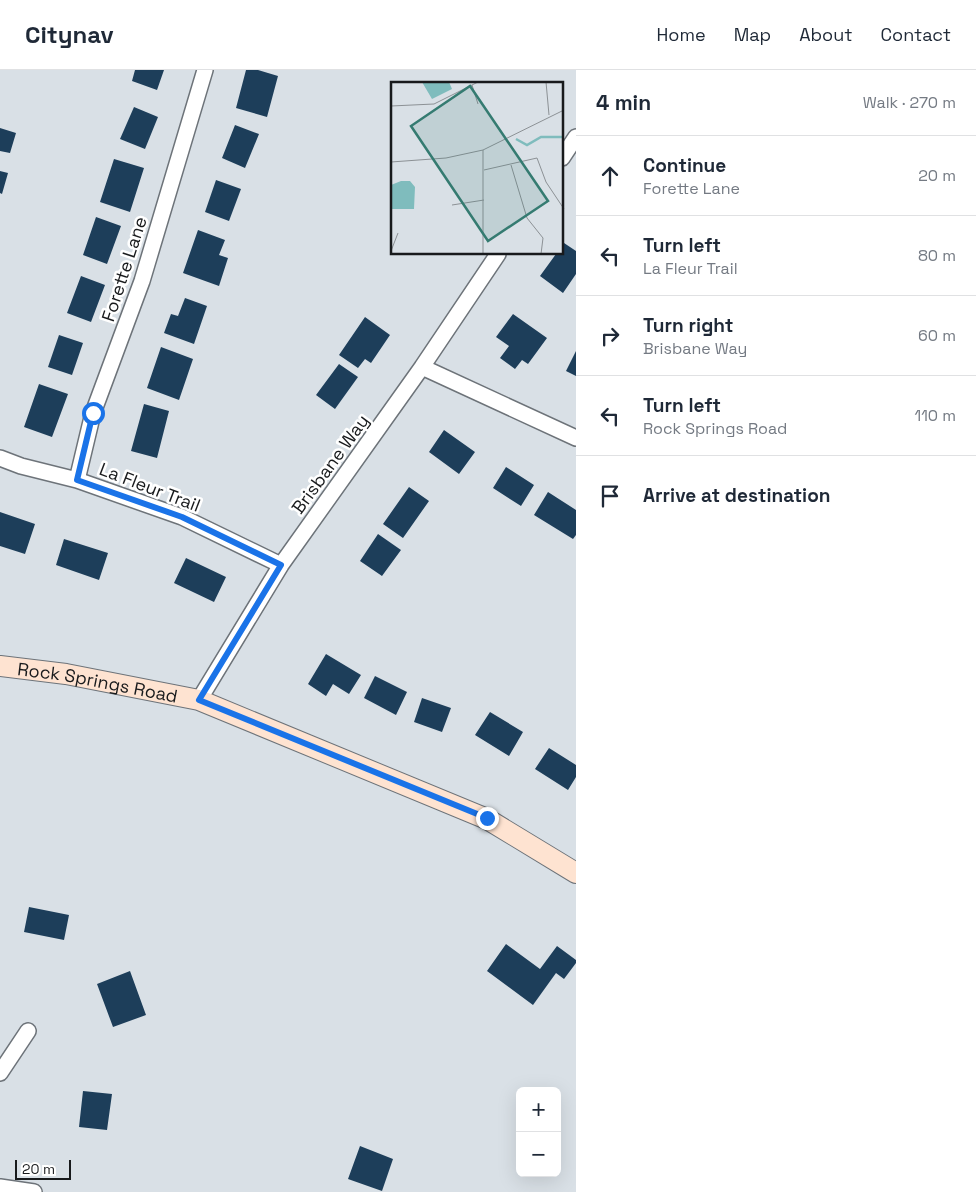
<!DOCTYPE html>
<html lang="en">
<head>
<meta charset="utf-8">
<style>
	:root { --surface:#fff; --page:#f2f2f3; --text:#1f2937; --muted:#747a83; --line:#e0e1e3 }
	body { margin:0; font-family:"Space Grotesk",sans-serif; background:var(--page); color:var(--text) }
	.controls { position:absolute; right:15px; bottom:15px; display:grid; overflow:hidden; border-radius:8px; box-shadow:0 5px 20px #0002 }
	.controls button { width:45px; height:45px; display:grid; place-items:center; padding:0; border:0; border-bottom:1px solid var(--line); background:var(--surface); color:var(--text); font:25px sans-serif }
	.scale { position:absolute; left:15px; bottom:12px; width:56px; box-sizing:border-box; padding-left:5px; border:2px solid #181a1c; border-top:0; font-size:14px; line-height:18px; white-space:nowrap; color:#181a1c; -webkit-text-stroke:4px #fff; paint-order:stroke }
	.stop { position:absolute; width:15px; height:15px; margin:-11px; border:4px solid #1a73e8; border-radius:50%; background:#fff }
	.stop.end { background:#1a73e8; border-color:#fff; box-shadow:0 1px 5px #0008 }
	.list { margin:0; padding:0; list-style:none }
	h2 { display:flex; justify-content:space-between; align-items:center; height:65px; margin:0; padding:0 20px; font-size:21px }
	h2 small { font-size:16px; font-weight:400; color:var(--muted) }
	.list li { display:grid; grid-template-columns:32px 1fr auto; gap:15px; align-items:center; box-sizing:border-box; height:80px; padding:0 20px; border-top:1px solid var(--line) }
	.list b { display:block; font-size:19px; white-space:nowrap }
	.list p { margin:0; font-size:16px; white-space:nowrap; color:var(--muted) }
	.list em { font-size:16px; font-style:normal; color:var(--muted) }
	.icon { flex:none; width:28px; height:28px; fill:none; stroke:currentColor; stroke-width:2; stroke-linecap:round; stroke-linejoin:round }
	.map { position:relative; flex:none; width:576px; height:1122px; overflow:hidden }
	header { display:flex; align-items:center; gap:30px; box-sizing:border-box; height:70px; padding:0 25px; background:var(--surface); border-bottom:1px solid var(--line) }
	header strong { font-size:24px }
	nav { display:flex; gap:28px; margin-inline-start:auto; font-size:18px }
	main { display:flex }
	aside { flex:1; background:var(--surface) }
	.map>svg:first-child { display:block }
	.building { fill:#1d3e5a }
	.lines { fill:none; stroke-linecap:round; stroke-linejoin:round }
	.street-casing { stroke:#6d7379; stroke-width:18 }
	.secondary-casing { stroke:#6d7379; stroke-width:22 }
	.street { stroke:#fff; stroke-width:15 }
	.secondary { stroke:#fee3d1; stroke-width:20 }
	.route { stroke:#1a73e8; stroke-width:6 }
	.labels { text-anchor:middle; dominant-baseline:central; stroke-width:5; stroke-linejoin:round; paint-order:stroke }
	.street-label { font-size:18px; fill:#181a1c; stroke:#fff }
	.inset-river { fill:none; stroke:#7fbcbd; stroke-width:2.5 }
	.inset-road { fill:none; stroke:#8c9195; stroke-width:1 }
	.view { fill:#357b71; fill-opacity:0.15; stroke:#357b71; stroke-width:2.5 }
	.inset-edge { fill:none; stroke:#181a1c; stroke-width:2.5 }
</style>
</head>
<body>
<header>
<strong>Citynav</strong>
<nav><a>Home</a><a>Map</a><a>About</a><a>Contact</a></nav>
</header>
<main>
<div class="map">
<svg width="576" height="1122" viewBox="0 0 576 1122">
	<rect width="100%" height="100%" fill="#d9e0e6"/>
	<path class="building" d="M 135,0 L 164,0 L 157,20 L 132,11 Z
		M 246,0 L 258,0 L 278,6 L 267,47 L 236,38 Z
		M 134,37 L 158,47 L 145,79 L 120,69 Z
		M 235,55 L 259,64 L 245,98 L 222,88 Z
		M 0,58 L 16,63 L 10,83 L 0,81 Z
		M 114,89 L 144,98 L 130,142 L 100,132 Z
		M 0,101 L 8,103 L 2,124 L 0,123 Z
		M 216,110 L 241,119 L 229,151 L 205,142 Z
		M 96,147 L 121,156 L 107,194 L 83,185 Z
		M 198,160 L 225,170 L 219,185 L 228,188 L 219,216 L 183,203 Z
		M 564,173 L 576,181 L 576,204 L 563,223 L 540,206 L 556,184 L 562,184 L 562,175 Z
		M 81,206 L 105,215 L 91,252 L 67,243 Z
		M 185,228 L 207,236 L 194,274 L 164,263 L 171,244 L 178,246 Z
		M 513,244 L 547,268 L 528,294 L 522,290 L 515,299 L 500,288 L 509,276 L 496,267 Z
		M 365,247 L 390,265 L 371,293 L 365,289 L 358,298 L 339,285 Z
		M 59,265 L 83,273 L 72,305 L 48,297 Z
		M 161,277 L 193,289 L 179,330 L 147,318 Z
		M 576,281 L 576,306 L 566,301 Z
		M 339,294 L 358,307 L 335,339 L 316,325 Z
		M 39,314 L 68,324 L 52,367 L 24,357 Z
		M 144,334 L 169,341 L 157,388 L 131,381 Z
		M 444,360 L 475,382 L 459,404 L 429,382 Z
		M 506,397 L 534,415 L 521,436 L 493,418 Z
		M 409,417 L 429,431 L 403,468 L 383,454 Z
		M 548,422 L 576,440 L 576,465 L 573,469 L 534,445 Z
		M 0,442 L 35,454 L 25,484 L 0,476 Z
		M 378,464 L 401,480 L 382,506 L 360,491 Z
		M 64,469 L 108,483 L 99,510 L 56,495 Z
		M 186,488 L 226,507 L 214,532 L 174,513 Z
		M 326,584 L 361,605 L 349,624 L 333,614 L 326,626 L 308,614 Z
		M 375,606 L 407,622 L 396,645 L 364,628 Z
		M 422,628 L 451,638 L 442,662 L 414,652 Z
		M 490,642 L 523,662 L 509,686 L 475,665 Z
		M 549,678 L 576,695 L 576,707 L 568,720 L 535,699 Z
		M 29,837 L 69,845 L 64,870 L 24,862 Z
		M 506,874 L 540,899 L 557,876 L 576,890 L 576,893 L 564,909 L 556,903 L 533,935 L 487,901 Z
		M 130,901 L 146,945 L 113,957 L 97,914 Z
		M 83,1021 L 112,1024 L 107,1060 L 79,1057 Z
		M 360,1076 L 393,1089 L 382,1121 L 348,1109 Z"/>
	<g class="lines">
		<g class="street-casing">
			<path id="street" d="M 562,88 L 576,67
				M 422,297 L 576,368
				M 0,388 L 21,396 L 77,410 L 182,447 L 281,495
				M 77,410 L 93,343 L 142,211 L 205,0
				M 199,630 L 281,495 L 422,297 L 498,184
				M 0,1003 L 28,961
				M 0,1117 L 34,1122"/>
		</g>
		<g class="secondary-casing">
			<g id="secondary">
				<path id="s1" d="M 0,596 L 66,604 L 199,630 L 487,749 L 576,803"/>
			</g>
		</g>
		<use href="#street" class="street"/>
		<use href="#secondary" class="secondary"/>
	</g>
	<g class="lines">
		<path class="route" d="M 93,343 L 77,410 L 182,447 L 281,495 L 199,630 L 487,748"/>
	</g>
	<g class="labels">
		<g class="street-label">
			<text transform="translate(124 199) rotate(-72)">Forette Lane</text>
			<text transform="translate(330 394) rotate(-54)">Brisbane Way</text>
			<text transform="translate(150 417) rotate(21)">La Fleur Trail</text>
			<text stroke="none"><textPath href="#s1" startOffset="99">Rock Springs Road</textPath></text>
		</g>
	</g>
	<g transform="translate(391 12)">
		<rect width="172" height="172" fill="#d9e0e6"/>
		<path d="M 31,0 L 58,0 L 61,7 L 41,17 ZM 10,99 L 19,99 L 24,105 L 23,127 L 0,127 L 0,103 Z" fill="#7fbcbd"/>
		<path class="inset-river" d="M 125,57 L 136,63 L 150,55 L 173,55"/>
		<path class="inset-road" d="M 155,0 L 158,33M 81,3 L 87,22M 0,24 L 43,22 L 87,0M 0,80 L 55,76 L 92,68 L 173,28M 120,83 L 136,136 L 152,156 L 150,172M 93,88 L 146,76 L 155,100 L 173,127M 61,123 L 93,118M 0,169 L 7,151M 92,172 L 92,68"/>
		<path class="view" d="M 79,4 L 157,119 L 97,159 L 20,44 Z"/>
		<rect width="172" height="172" class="inset-edge"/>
	</g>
</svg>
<div class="controls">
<button>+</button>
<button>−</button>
</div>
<div class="scale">20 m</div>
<div class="stop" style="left:93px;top:343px"></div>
<div class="stop end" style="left:487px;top:748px"></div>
</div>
<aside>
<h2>4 min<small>Walk · 270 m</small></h2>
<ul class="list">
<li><svg class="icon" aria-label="ahead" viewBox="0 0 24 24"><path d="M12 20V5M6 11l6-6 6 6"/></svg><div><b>Continue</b><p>Forette Lane</p></div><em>20 m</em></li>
<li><svg class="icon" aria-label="left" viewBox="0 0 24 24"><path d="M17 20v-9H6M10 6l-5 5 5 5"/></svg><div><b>Turn left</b><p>La Fleur Trail</p></div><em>80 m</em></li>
<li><svg class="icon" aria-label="right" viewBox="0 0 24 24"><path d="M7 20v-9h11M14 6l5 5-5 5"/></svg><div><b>Turn right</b><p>Brisbane Way</p></div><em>60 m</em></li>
<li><svg class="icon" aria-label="left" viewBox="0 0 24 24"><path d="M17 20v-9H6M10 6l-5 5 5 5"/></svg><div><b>Turn left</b><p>Rock Springs Road</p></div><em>110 m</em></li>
<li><svg class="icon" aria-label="arrive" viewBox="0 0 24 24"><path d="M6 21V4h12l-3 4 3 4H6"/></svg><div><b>Arrive at destination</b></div></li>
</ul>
</aside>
</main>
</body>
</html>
